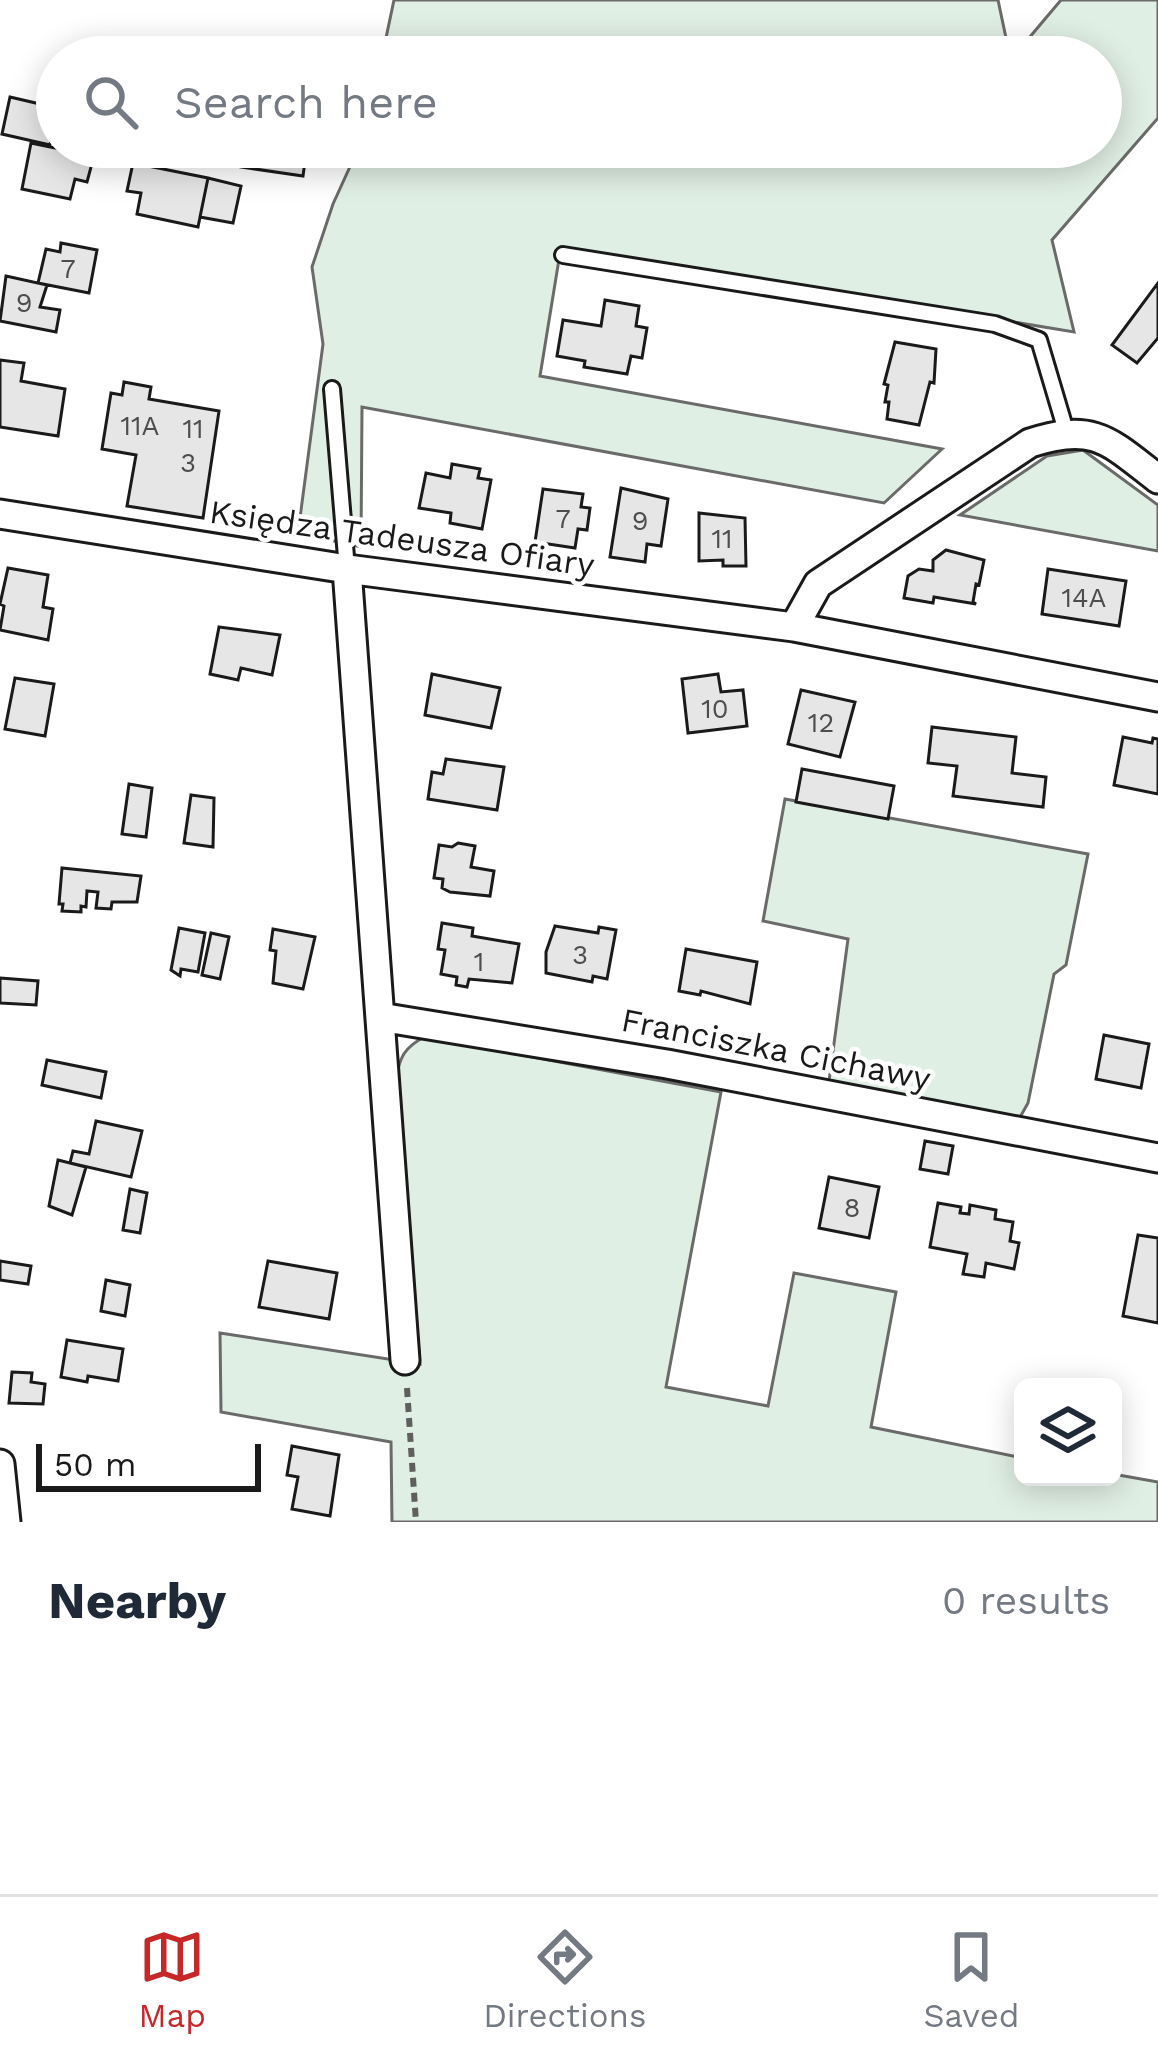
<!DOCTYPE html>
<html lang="en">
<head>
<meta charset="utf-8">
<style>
	:root { --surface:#fff; --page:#f6f6f7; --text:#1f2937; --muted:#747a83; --line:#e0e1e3; --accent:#c62828 }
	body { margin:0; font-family:"Work Sans",sans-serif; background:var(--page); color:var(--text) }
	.controls { position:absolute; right:36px; bottom:36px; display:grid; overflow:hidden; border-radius:18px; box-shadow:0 6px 30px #0003 }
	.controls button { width:108px; height:108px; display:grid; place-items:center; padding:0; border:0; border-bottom:3px solid var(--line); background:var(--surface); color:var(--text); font:60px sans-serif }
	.scale { position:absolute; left:36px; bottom:30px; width:225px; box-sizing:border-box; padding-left:12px; border:6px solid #1a1a1a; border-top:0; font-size:33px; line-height:42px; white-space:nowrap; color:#1a1a1a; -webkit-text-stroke:9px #fff; paint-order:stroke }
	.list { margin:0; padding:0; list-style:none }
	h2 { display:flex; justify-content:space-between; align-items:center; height:156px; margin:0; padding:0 48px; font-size:51px }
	h2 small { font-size:39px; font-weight:400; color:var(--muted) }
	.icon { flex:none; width:66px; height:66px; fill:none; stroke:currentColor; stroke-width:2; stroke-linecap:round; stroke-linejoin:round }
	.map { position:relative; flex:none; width:1158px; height:1522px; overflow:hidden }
	.search { position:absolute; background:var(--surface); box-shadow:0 6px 30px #0003; left:36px; right:36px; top:36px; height:132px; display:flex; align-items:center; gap:30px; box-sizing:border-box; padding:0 42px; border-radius:66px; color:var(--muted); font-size:45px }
	.sheet { height:372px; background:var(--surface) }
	nav { display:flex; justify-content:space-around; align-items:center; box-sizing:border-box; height:168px; border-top:3px solid var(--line); background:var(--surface); font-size:33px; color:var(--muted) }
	nav a { display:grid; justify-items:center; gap:6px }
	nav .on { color:var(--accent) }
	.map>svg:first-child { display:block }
	.green { fill:#e0efe3; stroke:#6a6a6a; stroke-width:3 }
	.building { fill:#e6e6e6; stroke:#1a1a1a; stroke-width:3 }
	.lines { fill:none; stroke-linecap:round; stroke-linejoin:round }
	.lane-casing { stroke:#1a1a1a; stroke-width:20 }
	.street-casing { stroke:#1a1a1a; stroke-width:33 }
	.path { stroke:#5f5f5f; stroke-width:6; stroke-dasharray:9 6; stroke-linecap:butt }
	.lane { stroke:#fff; stroke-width:14 }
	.street { stroke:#fff; stroke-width:27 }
	.labels { text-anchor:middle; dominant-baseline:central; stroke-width:9; stroke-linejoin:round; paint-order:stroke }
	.number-label { font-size:27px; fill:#4d4d4d }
	.street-label { font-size:33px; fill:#1a1a1a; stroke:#fff }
</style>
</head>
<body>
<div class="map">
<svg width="1158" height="1522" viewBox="0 0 1158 1522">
	<rect width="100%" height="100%" fill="#fff"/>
	<path class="green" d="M 394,0 L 998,0 L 1010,57 L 382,57 Z
		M 1061,0 L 1158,0 L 1158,118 L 1052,240 L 1074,332 L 561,247 L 540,376 L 942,449 L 884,503 L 362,407 L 361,547 L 298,533 L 323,344 L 312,267 L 333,204 L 359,147 L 1101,147 L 1101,57 L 1013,57 Z
		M 1083,450 L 1158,505 L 1158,551 L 960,515 L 1047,456 Z
		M 785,799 L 1088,854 L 1066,965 L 1054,974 L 1028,1103 L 1019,1119 L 829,1081 L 848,939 L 763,921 Z
		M 424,1037 L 721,1092 L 666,1387 L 768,1406 L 794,1273 L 896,1292 L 871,1427 L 1023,1458 L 1023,1477 L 1113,1474 L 1158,1482 L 1158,1522 L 392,1522 L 391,1442 L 221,1412 L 220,1333 L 420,1364 L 396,1078 C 400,1057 404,1048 424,1037 Z"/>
	<path class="building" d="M 10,97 L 57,108 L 50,145 L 2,134 Z
		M 31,143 L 94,156 L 87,182 L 75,179 L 70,199 L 22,189 Z
		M 244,147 L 307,147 L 303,176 L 241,167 Z
		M 133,163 L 208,178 L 198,227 L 137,214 L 141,193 L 127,191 Z
		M 208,178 L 241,186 L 233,223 L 200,217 Z
		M 61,243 L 97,250 L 89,293 L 38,283 L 46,249 L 60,252 Z
		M 6,276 L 47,285 L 40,307 L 60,310 L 56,332 L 0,321 Z
		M 1158,283 L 1158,338 L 1137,363 L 1112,345 Z
		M 605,300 L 639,306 L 636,326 L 647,328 L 642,358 L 631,356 L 627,374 L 584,367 L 585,361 L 557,356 L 563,320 L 601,326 Z
		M 895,342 L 936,349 L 934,383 L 930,382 L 919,425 L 887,419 L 889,402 L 885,402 L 888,385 L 884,384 Z
		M 0,360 L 24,363 L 21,381 L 65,389 L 58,436 L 0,427 Z
		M 124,382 L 151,387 L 149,399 L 219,411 L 203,518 L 127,506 L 136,455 L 102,449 L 111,393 L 122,395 Z
		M 452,464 L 480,469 L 478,478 L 491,480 L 482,529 L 450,523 L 451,513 L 419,508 L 426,473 L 450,478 Z
		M 621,488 L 668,499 L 661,546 L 647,544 L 645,562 L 610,557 Z
		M 543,489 L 583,494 L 581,507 L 590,508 L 587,530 L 578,529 L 575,548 L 535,542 Z
		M 699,513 L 745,518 L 746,566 L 723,566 L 723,560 L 699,561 Z
		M 946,550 L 984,560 L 979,585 L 976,584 L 973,602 L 976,604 L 934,597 L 933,603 L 904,598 L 908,576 L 919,569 L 933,571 L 933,560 Z
		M 8,568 L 48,575 L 43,607 L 53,609 L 48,640 L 0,630 L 4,606 L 0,604 Z
		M 1048,569 L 1126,581 L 1119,626 L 1042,614 Z
		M 219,627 L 280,635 L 272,675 L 241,668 L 238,680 L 210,674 Z
		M 432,674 L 500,688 L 491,728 L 425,715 Z
		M 718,674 L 721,692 L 743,690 L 747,726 L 688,733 L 682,679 Z
		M 15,678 L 54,684 L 45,736 L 5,729 Z
		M 801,690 L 855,702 L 840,757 L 788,744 Z
		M 932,727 L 1016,737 L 1012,773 L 1046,777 L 1043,807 L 953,796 L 957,766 L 928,763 Z
		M 1123,737 L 1152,743 L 1153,738 L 1158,739 L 1158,794 L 1114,785 Z
		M 446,759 L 504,767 L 497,810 L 428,799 L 432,772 L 443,774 Z
		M 802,769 L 894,786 L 888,819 L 796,802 Z
		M 129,784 L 152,788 L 146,837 L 122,834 Z
		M 191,795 L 214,798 L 213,847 L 184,843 Z
		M 458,843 L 475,846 L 471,867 L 494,871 L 490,896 L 450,892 L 442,888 L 443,879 L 434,878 L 439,845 L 452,847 Z
		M 62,868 L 141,876 L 137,902 L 112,902 L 111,909 L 96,908 L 98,892 L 87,891 L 86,907 L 81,906 L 81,912 L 62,911 L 63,904 L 59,904 Z
		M 442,923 L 473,928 L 472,936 L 519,944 L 512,983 L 469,979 L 467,987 L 456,985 L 457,977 L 441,974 L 445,950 L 438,949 Z
		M 555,926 L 598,933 L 599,927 L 616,930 L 607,979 L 593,976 L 592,982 L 546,973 L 546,952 Z
		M 179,928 L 205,933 L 198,972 L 181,969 L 180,976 L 171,970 Z
		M 273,929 L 315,937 L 303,989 L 273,983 L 276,951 L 270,950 Z
		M 211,933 L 229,937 L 220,979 L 202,975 Z
		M 686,949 L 757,962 L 750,1004 L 701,991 L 700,995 L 679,991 Z
		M 0,978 L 38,981 L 36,1005 L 0,1003 Z
		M 1104,1035 L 1149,1044 L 1141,1088 L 1096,1079 Z
		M 47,1060 L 106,1072 L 101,1098 L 42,1085 Z
		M 96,1121 L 142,1131 L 131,1177 L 70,1163 L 73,1151 L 89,1154 Z
		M 925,1141 L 953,1146 L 948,1174 L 920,1169 Z
		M 58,1160 L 86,1167 L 72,1215 L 49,1206 Z
		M 829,1177 L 879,1187 L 869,1238 L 819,1228 Z
		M 130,1189 L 147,1193 L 140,1233 L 123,1230 Z
		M 938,1203 L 961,1207 L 960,1213 L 969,1214 L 970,1205 L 996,1210 L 995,1219 L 1013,1222 L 1010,1241 L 1019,1243 L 1014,1269 L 986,1263 L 984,1277 L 963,1274 L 967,1254 L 930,1247 Z
		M 1138,1235 L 1158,1238 L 1158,1323 L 1123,1316 Z
		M 0,1261 L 31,1266 L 28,1284 L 0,1280 Z
		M 268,1261 L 337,1273 L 329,1319 L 259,1307 Z
		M 106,1280 L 130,1285 L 125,1316 L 101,1311 Z
		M 67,1340 L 123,1349 L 118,1381 L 88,1376 L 87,1382 L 61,1377 Z
		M 12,1372 L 32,1373 L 31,1382 L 45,1384 L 43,1404 L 9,1403 Z
		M 292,1446 L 339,1455 L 330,1516 L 292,1509 L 298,1477 L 287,1475 Z"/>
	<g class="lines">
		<g class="lane-casing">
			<path id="lane" d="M 563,255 L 995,324 L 1039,340 L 1066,431
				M 332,389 L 347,569"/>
		</g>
		<g class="street-casing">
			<path id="street" d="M 0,514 L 347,569 L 794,627 L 1158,697
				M 347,569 L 405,1360
				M 794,627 L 818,584 L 1030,443 C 1094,422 1109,441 1158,479
				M 380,1017 L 667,1064 L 1158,1158
				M 0,1464 L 6,1522"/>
		</g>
		<path class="path" d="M 407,1388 L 416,1522"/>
		<use href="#lane" class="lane"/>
		<use href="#street" class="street"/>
	</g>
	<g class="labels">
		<g class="number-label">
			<text x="68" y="269">7</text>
			<text x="24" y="303">9</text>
			<text x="140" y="426">11A</text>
			<text x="193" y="429">11</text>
			<text x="188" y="463">3</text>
			<text x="563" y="519">7</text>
			<text x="640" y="521">9</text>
			<text x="722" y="539">11</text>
			<text x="1084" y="598">14A</text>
			<text x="715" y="709">10</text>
			<text x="821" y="723">12</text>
			<text x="580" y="955">3</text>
			<text x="479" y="962">1</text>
			<text x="852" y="1208">8</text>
		</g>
		<g class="street-label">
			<text transform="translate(402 538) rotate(8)">Księdza Tadeusza Ofiary</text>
			<text transform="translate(776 1049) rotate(11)">Franciszka Cichawy</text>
		</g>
	</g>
</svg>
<div class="controls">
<button><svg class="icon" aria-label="layers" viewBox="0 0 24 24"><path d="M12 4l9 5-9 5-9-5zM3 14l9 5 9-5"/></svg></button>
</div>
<div class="scale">50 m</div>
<div class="search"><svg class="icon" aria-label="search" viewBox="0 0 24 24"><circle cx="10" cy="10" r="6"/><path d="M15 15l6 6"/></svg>Search here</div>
</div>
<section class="sheet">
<h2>Nearby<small>0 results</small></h2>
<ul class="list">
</ul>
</section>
<nav>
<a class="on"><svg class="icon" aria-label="map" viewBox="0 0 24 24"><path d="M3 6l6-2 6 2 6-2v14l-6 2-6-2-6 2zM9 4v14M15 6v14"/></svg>Map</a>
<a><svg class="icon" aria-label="directions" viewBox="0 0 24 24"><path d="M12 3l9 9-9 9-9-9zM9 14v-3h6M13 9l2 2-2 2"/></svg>Directions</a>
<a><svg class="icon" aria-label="saved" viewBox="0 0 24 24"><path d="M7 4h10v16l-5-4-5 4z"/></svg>Saved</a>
</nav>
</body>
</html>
